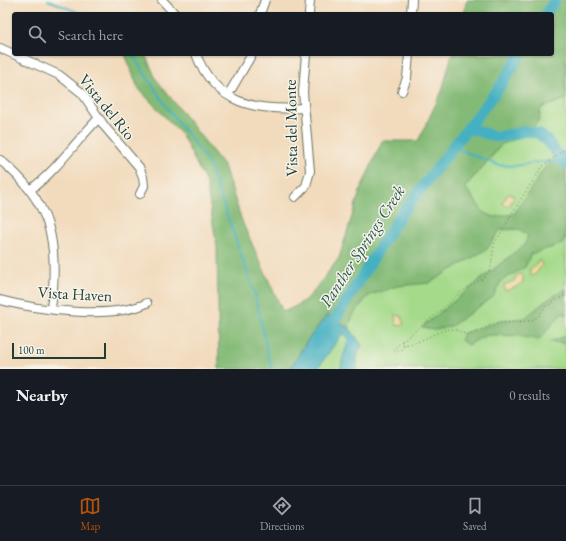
<!DOCTYPE html>
<html lang="en">
<head>
<meta charset="utf-8">
<style>
	:root { --surface:#171b24; --page:#242831; --text:#f1f3f6; --muted:#9ea1a6; --line:#363941; --accent:#b45309 }
	body { margin:0; font-family:"EB Garamond",serif; background:var(--page); color:var(--text) }
	.scale { position:absolute; left:12px; bottom:10px; width:94px; box-sizing:border-box; padding-left:4px; border:2px solid #1f3d34; border-top:0; font-size:11px; line-height:14px; white-space:nowrap; color:#1f3d34; -webkit-text-stroke:3px #f7f3e8; paint-order:stroke }
	.list { margin:0; padding:0; list-style:none }
	h2 { display:flex; justify-content:space-between; align-items:center; height:52px; margin:0; padding:0 16px; font-size:17px }
	h2 small { font-size:13px; font-weight:400; color:var(--muted) }
	.icon { flex:none; width:22px; height:22px; fill:none; stroke:currentColor; stroke-width:2; stroke-linecap:round; stroke-linejoin:round }
	.map { position:relative; flex:none; width:566px; height:369px; overflow:hidden }
	.search { position:absolute; background:var(--surface); box-shadow:0 1px 3px #0004; left:12px; right:12px; top:12px; height:44px; display:flex; align-items:center; gap:10px; box-sizing:border-box; padding:0 14px; border-radius:4px; color:var(--muted); font-size:15px }
	.sheet { height:116px; background:var(--surface) }
	nav { display:flex; justify-content:space-around; align-items:center; box-sizing:border-box; height:56px; border-top:1px solid var(--line); background:var(--surface); font-size:11px; color:var(--muted) }
	nav a { display:grid; justify-items:center; gap:2px }
	nav .on { color:var(--accent) }
	.map>svg:first-child { display:block }
	.green { fill:#a4da8a; stroke:#628c5f }
	.forest { fill:#83ba76; stroke:#517c55 }
	.sand { fill:#eeda9e; stroke:#868c69 }
	.water { fill:#44b0c1; stroke:#32767a }
	.lines { fill:none; stroke-linecap:round; stroke-linejoin:round }
	.stream { stroke:#44b0c1; stroke-width:2 }
	.river { stroke:#44b0c1; stroke-width:11 }
	.minor-casing { stroke:#697464; stroke-width:10 }
	.path { stroke:#697464; stroke-width:1; stroke-dasharray:1 3; stroke-linecap:butt }
	.minor { stroke:#fff; stroke-width:8 }
	.labels { text-anchor:middle; dominant-baseline:central; stroke-width:3; stroke-linejoin:round; paint-order:stroke }
	.street-label { font-size:16px; fill:#1f3d34; stroke:#f7f3e8 }
	.water-label { font-size:17px; font-style:italic; fill:#285a57; stroke:#f7f3e8 }
</style>
</head>
<body>
<div class="map">
<svg width="566" height="369" viewBox="0 0 566 369">
	<rect width="100%" height="100%" fill="#f7f3e8"/>
	<filter id="ink" filterUnits="userSpaceOnUse"><feTurbulence type="fractalNoise" baseFrequency=".025" numOctaves="2"/><feDisplacementMap in="SourceGraphic" scale="8" xChannelSelector="R" yChannelSelector="G"/><feConvolveMatrix kernelMatrix="1 2 1 2 8 2 1 2 1" color-interpolation-filters="sRGB"/></filter>
	<filter id="wash" filterUnits="userSpaceOnUse"><feTurbulence type="fractalNoise" baseFrequency=".012" numOctaves="4" result="noise"/><feDisplacementMap in="SourceGraphic" scale="16" xChannelSelector="R" yChannelSelector="G"/><feGaussianBlur stdDeviation="0.9" result="paint"/><feColorMatrix in="noise" values="0 0 0 0 0 0 0 0 0 0 0 0 0 0 0 0 0 1.4 0 .05"/><feComposite in="paint" operator="in"/></filter>
	<g filter="url(#wash)">
		<rect width="100%" height="100%" fill="#f2dbbd"/>
		<path class="green" d="M 566,57 L 566,369 L 290,369 L 327,315 L 349,325 L 353,315 L 368,296 L 494,154 Z"/>
		<path class="forest" d="M 467,0 L 566,0 L 566,99 L 541,108 L 539,120 L 528,134 L 502,144 L 465,187 L 484,213 L 494,217 L 514,214 L 546,166 L 566,151 L 566,237 L 562,244 L 531,254 L 525,267 L 501,281 L 493,297 L 451,326 L 434,330 L 422,327 L 525,244 L 528,236 L 519,229 L 500,230 L 487,249 L 429,283 L 397,286 L 368,296 L 353,315 L 349,325 L 350,329 L 327,315 L 307,341 L 290,369 L 219,369 L 217,247 L 206,183 L 182,135 L 138,88 L 125,54 L 145,54 L 156,79 L 224,166 L 243,224 L 283,312 L 296,306 L 309,297 L 339,258 L 360,191 L 382,141 L 418,141 L 442,91 L 452,54 L 552,54 L 552,14 L 463,14 Z
			M 566,289 L 566,315 L 562,313 L 539,340 C 529,337 494,333 485,336 C 479,338 474,343 467,345 L 461,340 L 462,334 L 500,321 L 525,318 L 547,300 Z
			M 566,336 L 566,343 L 549,342 Z"/>
		<path class="sand" d="M 508,194 L 512,194 L 514,197 L 510,205 L 505,206 L 502,202 L 506,198 Z
			M 537,261 L 540,261 L 542,265 L 536,274 L 531,276 L 529,270 L 536,266 Z
			M 520,274 L 523,275 L 523,282 L 516,287 L 505,291 L 504,285 L 514,281 L 517,275 Z
			M 395,314 L 402,317 L 404,324 L 402,326 L 396,325 Z"/>
		<path class="water" d="M 327,315 L 350,329 L 362,345 L 357,356 L 357,369 L 341,369 C 341,357 347,350 348,338 L 343,333 L 317,369 L 290,369 L 307,341 Z"/>
		<g class="lines">
			<path class="stream" d="M 48,0 L 82,14
				M 132,54 L 166,106 L 208,162 L 255,294 L 269,359 L 273,369
				M 453,147 L 498,165 L 515,166 L 539,162 L 563,162"/>
			<path class="river" d="M 546,14 L 555,0
				M 468,128 L 497,137 L 527,131 L 539,134 L 547,140 L 563,162 L 566,164
				M 327,332 L 399,217 L 499,88 L 521,54"/>
		</g>
	</g>
	<g filter="url(#ink)">
		<g class="lines">
			<g class="minor-casing">
				<path id="minor" d="M 162,0 L 175,14
					M 260,14 L 265,0
					M 309,14 L 310,0
					M 411,14 L 412,0
					M 0,48 L 59,75 L 82,93 L 105,127 L 139,167 L 143,177 L 144,186 L 140,194
					M 196,54 C 215,104 255,111 303,108
					M 402,91 L 407,78 L 409,54
					M 228,95 L 252,54
					M 0,160 C 53,202 59,245 51,309
					M 30,190 C 58,169 75,142 99,118
					M 295,197 L 306,186 L 310,171 L 303,92 L 306,54
					M 0,300 C 37,310 112,320 147,303"/>
			</g>
			<path class="path" d="M 566,148 L 542,167 L 519,202 L 494,245 L 491,267 L 484,278 L 461,292 L 439,312 L 402,341 L 403,344 C 416,347 436,330 451,329 C 458,329 462,334 469,335 L 496,323 L 529,321 L 538,317 L 545,307 L 566,295
				M 402,341 L 394,349 L 395,351 L 400,351 L 405,345"/>
			<use href="#minor" class="minor"/>
		</g>
	</g>
	<g class="labels">
		<g class="street-label">
			<text transform="translate(107 107) rotate(51)">Vista del Rio</text>
			<text transform="translate(291 128) rotate(-91)">Vista del Monte</text>
			<text transform="translate(75 294) rotate(3)">Vista Haven</text>
		</g>
		<g class="water-label">
			<text transform="translate(362 246) rotate(-57)">Panther Springs Creek</text>
		</g>
	</g>
</svg>
<div class="scale">100 m</div>
<div class="search"><svg class="icon" aria-label="search" viewBox="0 0 24 24"><circle cx="10" cy="10" r="6"/><path d="M15 15l6 6"/></svg>Search here</div>
</div>
<section class="sheet">
<h2>Nearby<small>0 results</small></h2>
<ul class="list">
</ul>
</section>
<nav>
<a class="on"><svg class="icon" aria-label="map" viewBox="0 0 24 24"><path d="M3 6l6-2 6 2 6-2v14l-6 2-6-2-6 2zM9 4v14M15 6v14"/></svg>Map</a>
<a><svg class="icon" aria-label="directions" viewBox="0 0 24 24"><path d="M12 3l9 9-9 9-9-9zM9 14v-3h6M13 9l2 2-2 2"/></svg>Directions</a>
<a><svg class="icon" aria-label="saved" viewBox="0 0 24 24"><path d="M7 4h10v16l-5-4-5 4z"/></svg>Saved</a>
</nav>
</body>
</html>
